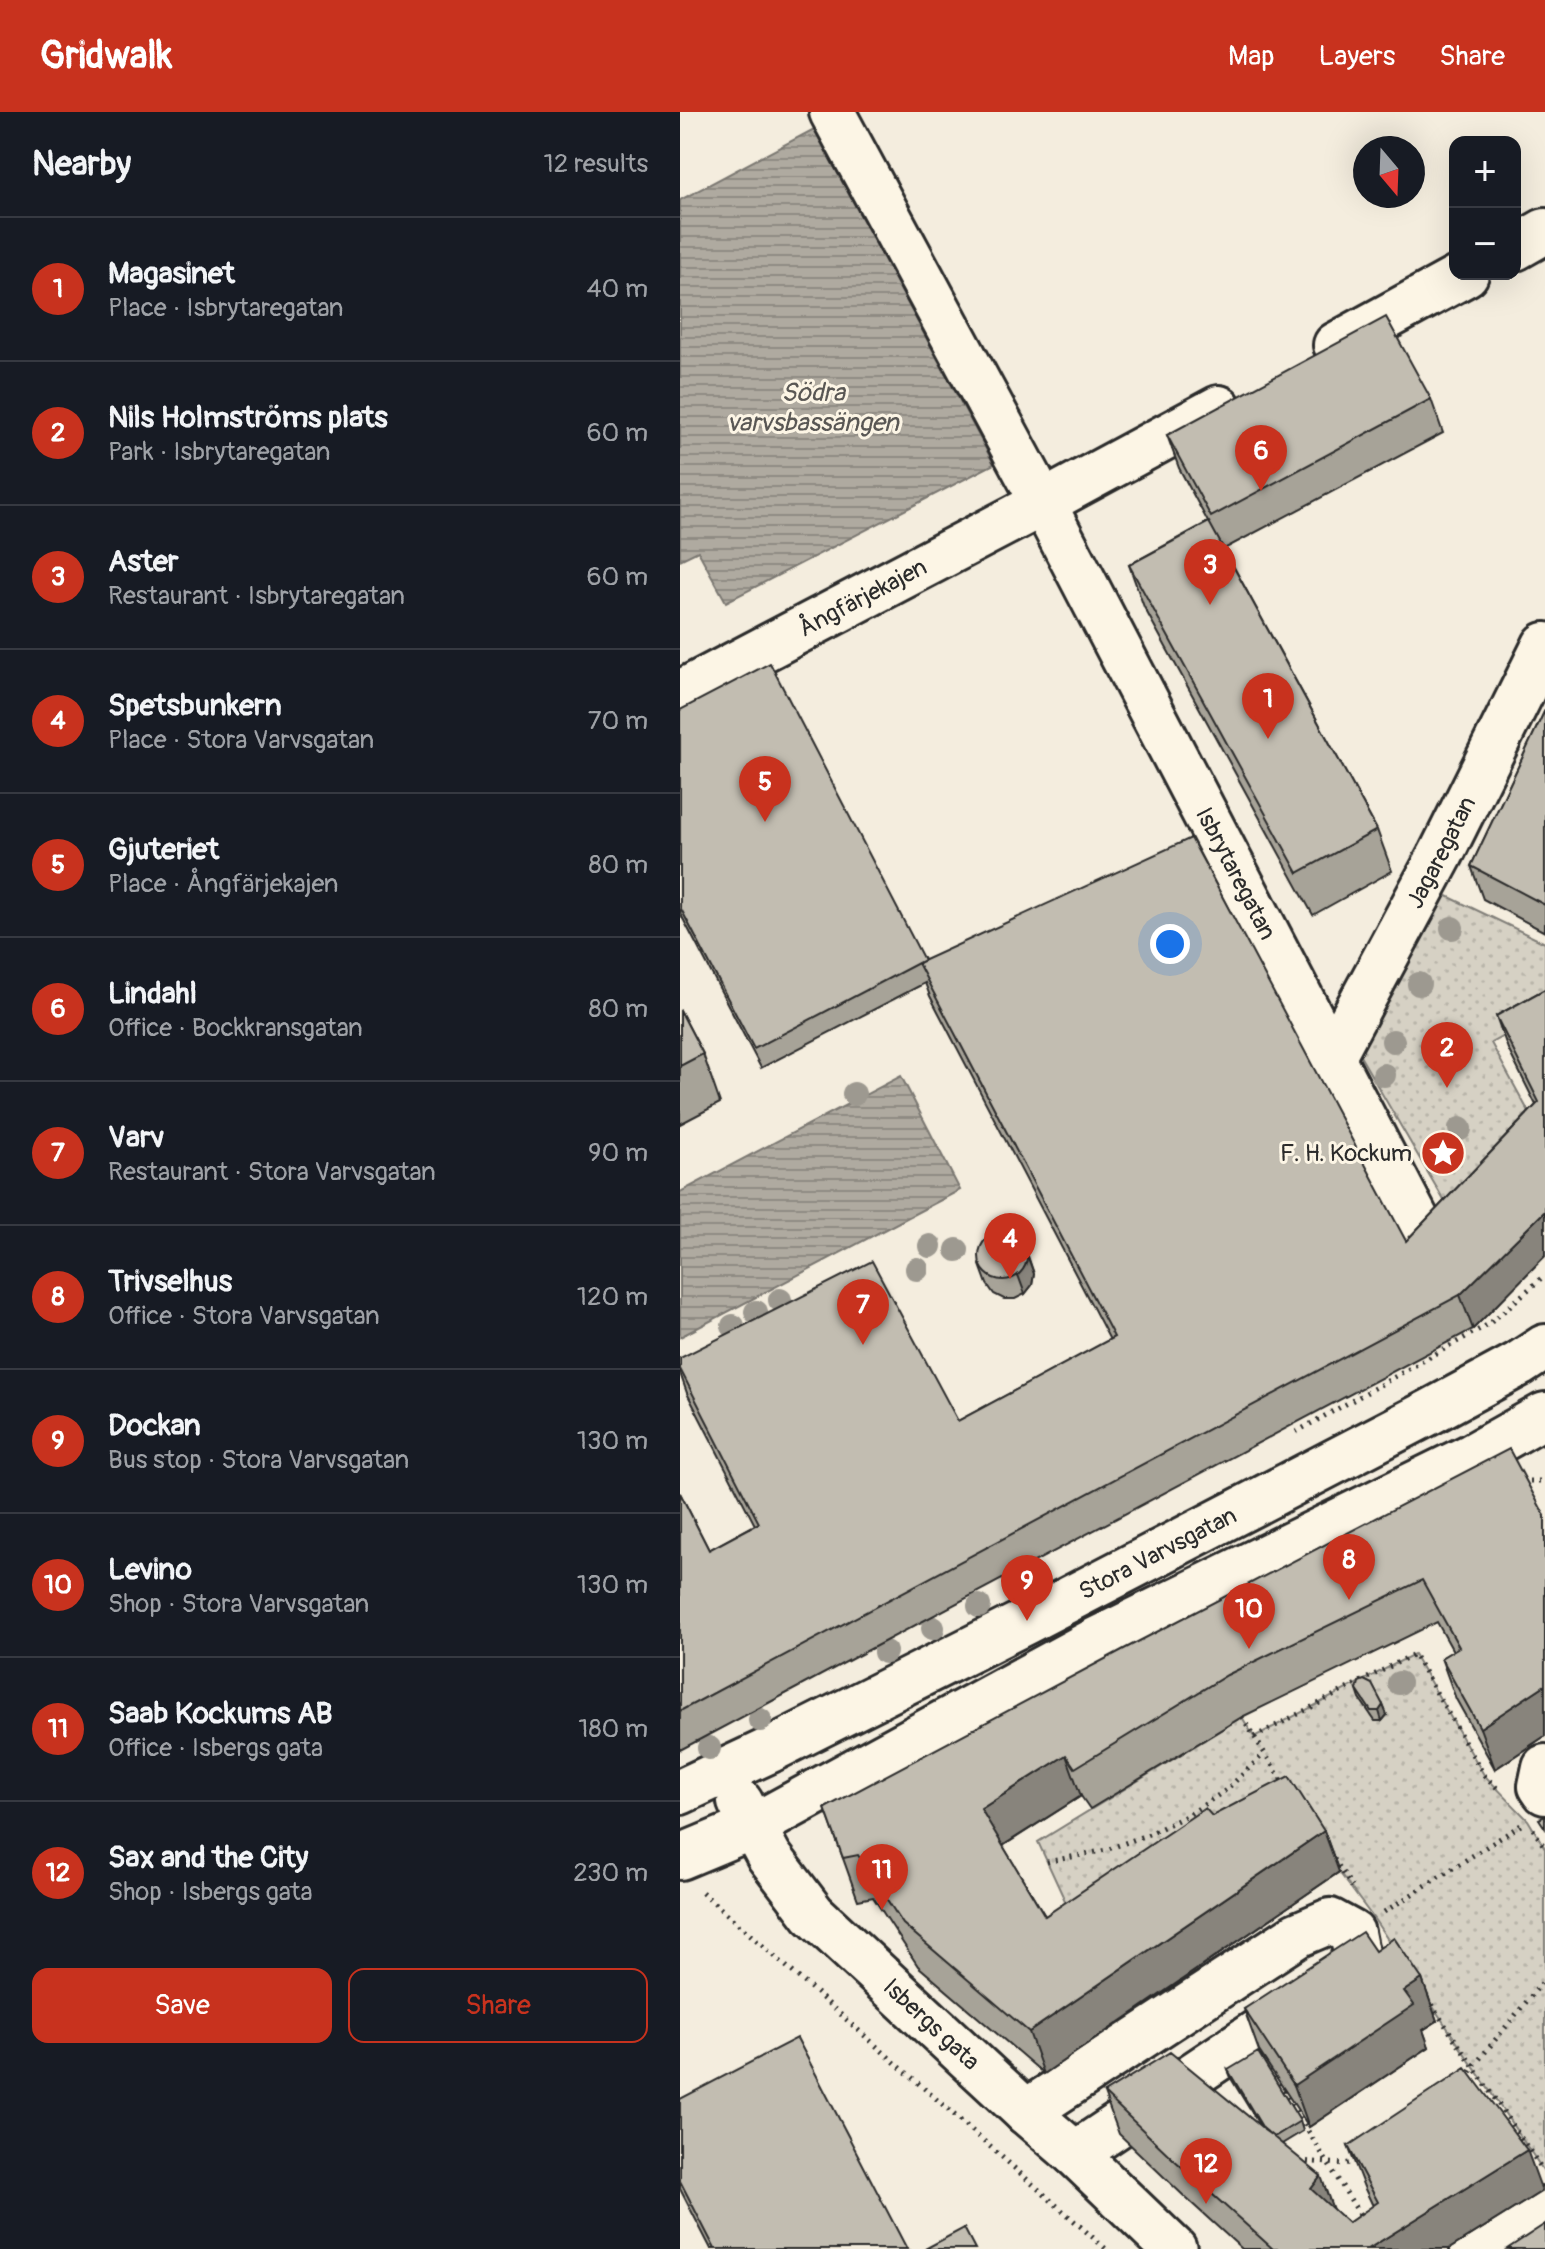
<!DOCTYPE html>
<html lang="en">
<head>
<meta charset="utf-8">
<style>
	:root { --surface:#171b24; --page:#20242c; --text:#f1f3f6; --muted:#9ea1a6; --line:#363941; --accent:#c8321e }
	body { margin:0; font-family:Pangolin,sans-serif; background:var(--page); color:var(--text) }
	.controls { position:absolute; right:24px; top:24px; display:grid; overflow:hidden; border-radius:16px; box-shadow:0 8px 32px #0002 }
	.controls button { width:72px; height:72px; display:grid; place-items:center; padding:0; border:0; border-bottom:2px solid var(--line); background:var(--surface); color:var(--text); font:40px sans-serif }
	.compass { position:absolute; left:673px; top:24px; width:72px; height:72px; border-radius:50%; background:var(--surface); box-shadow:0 8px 32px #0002; rotate:161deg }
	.you { position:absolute; left:490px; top:832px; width:28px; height:28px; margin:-20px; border:6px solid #fff; border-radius:50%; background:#1a73e8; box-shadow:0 0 0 12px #1a73e833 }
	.badge { display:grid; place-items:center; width:52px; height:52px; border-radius:50%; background:var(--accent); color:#fff; font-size:26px; font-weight:700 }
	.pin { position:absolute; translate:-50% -66px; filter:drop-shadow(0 2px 4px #0008) }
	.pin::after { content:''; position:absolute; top:42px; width:28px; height:24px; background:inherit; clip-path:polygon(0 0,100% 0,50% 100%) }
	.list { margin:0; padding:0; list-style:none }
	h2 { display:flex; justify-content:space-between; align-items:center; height:104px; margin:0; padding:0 32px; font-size:34px }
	h2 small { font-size:26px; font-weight:400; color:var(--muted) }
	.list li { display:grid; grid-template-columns:52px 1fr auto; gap:24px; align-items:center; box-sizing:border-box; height:144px; padding:0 32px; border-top:2px solid var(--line) }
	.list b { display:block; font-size:30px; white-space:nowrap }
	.list p { margin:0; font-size:26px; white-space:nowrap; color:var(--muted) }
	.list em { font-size:26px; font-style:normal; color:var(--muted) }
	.actions { display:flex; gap:16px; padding:24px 32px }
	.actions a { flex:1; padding:18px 0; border:2px solid var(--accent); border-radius:16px; text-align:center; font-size:28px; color:var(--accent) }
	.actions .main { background:var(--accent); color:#fff }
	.map { position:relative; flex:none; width:865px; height:2137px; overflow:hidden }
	header { display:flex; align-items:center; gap:48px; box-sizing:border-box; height:112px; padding:0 40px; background:var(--accent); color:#fff }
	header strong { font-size:38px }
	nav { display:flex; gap:44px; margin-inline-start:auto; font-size:28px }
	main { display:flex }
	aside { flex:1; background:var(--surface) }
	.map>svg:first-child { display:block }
	.park { fill:url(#park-dots); stroke:#807e78; stroke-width:2 }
	.water { fill:url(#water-rules); stroke:#7a7771; stroke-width:2 }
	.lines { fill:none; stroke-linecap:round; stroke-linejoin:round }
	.minor-casing { stroke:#2b2b2b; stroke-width:50 }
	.path { stroke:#2b2b2b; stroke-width:5; stroke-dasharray:2 6; stroke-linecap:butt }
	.minor { stroke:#fcf5e5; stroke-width:44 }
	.tree { fill:#9d9990 }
	.wall { fill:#a7a398; stroke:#2b2b2b; stroke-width:2 }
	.shaded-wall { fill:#88847c; stroke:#2b2b2b; stroke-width:2 }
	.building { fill:#c2bdb1; stroke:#2b2b2b; stroke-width:2 }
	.labels { text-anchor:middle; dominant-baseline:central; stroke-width:6; stroke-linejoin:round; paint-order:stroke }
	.street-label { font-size:24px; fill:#2b2b2b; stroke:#fcf5e5 }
	.poi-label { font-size:24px; fill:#2b2b2b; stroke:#fcf5e5; text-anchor:end }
	.water-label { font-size:26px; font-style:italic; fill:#595754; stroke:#fcf5e5 }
</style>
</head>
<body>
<header>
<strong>Gridwalk</strong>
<nav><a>Map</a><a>Layers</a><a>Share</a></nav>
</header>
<main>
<aside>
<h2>Nearby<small>12 results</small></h2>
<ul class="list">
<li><span class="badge">1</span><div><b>Magasinet</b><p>Place · Isbrytaregatan</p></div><em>40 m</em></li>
<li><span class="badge">2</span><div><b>Nils Holmströms plats</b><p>Park · Isbrytaregatan</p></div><em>60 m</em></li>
<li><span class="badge">3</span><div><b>Aster</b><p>Restaurant · Isbrytaregatan</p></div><em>60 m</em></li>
<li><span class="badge">4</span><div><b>Spetsbunkern</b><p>Place · Stora Varvsgatan</p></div><em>70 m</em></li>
<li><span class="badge">5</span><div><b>Gjuteriet</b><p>Place · Ångfärjekajen</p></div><em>80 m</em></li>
<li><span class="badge">6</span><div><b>Lindahl</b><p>Office · Bockkransgatan</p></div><em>80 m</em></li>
<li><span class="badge">7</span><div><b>Varv</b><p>Restaurant · Stora Varvsgatan</p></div><em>90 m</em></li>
<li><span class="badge">8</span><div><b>Trivselhus</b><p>Office · Stora Varvsgatan</p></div><em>120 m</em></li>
<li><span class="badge">9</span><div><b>Dockan</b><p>Bus stop · Stora Varvsgatan</p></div><em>130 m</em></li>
<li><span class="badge">10</span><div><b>Levino</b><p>Shop · Stora Varvsgatan</p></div><em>130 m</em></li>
<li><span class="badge">11</span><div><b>Saab Kockums AB</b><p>Office · Isbergs gata</p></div><em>180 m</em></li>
<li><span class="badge">12</span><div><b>Sax and the City</b><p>Shop · Isbergs gata</p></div><em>230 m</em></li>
</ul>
<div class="actions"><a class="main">Save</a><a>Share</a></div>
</aside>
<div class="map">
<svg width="865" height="2137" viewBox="0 0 865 2137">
	<defs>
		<pattern id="park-dots" width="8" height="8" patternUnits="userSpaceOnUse" patternTransform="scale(2)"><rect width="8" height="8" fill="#d6d1c4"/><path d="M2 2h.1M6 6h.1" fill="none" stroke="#b8b4a9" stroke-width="1.8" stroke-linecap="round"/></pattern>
		<pattern id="water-rules" width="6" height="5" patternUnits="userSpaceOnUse" patternTransform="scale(2)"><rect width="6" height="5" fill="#afaaa0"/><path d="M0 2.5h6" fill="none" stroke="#8f8b83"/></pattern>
	</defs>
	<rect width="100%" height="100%" fill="#f4edde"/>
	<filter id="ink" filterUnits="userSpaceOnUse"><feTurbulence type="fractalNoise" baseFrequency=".0125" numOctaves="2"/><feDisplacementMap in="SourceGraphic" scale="16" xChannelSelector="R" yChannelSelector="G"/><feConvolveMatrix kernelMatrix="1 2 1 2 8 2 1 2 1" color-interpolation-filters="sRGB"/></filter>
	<g filter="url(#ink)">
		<path class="park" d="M 761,781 L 865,831 L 865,901 L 811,931 L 857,1015 L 769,1097 L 676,937 Z
			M 734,1542 L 804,1663 L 848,1708 L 865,1736 L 865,2061 L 694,1807 L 659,1760 L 404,1830 L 358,1730 L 562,1605 L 574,1625 Z"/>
		<path class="water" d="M 134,17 L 314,352 L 46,490 L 18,439 L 0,448 L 0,88 Z
			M 221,964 L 280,1078 L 0,1225 L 0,1080 Z"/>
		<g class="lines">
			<g class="minor-casing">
				<g id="minor">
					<path id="s1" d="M 152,0 L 363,391 L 749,1132"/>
					<path d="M 835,136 L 865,119"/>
					<path d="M 656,233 L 786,162"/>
					<path id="s2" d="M 0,581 L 363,391 L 539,296"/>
					<path id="s3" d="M 652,945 L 761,742 L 865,533"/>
					<path d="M 865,1655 L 861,1674 L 865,1680"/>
					<path id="s4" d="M 0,1680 L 90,1638 L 347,1509 L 750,1300 L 839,1252 L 865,1235"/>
					<path id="s5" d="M 60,1690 L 89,1744 L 133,1802 L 346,2000 L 395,2042 L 494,2137"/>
					<path d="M 0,1745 L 72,1715 L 416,1528 L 792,1344 L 865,1303"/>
					<path d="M 346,2000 L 617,1823 L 650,1809 L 672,1821 L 677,1846 L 661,1864 L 395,2042"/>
					<path d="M 793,2137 L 834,2109 L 858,2097 L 865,2101"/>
				</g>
			</g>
			<path class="path" d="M 616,1320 L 809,1212 L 865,1163
				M 842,1369 L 865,1369
				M 562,1605 L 604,1672
				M 574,1625 L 734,1542 L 804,1663 L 820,1679
				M 853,1717 L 865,1736
				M 654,1747 L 672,1775
				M 367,1750 L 426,1738 L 469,1722 L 510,1702 L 546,1678 L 584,1642
				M 22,1780 L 426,2137
				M 704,1800 L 844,1711
				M 747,1886 L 862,2057
				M 590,1958 L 682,2106
				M 787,1967 L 793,1955 L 865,1867
				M 619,2049 L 665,2052 L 680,2048"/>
			<use href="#minor" class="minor"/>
		</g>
		<g class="tree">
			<circle cx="772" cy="816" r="12"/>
			<circle cx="739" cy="872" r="12"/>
			<circle cx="713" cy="929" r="12"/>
			<circle cx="704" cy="963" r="12"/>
			<circle cx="174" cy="982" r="12"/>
			<circle cx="780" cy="1017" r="12"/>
			<circle cx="250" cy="1134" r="12"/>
			<circle cx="277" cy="1138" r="12"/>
			<circle cx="237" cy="1157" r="12"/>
			<circle cx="100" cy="1188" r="12"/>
			<circle cx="76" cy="1200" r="12"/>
			<circle cx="53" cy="1214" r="12"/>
			<circle cx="299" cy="1494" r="12"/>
			<circle cx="253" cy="1516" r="12"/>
			<circle cx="205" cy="1540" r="12"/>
			<circle cx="719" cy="1571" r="12"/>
			<circle cx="80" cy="1608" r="12"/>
			<circle cx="29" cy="1636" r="12"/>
		</g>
		<path class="wall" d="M 751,287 L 763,321 L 544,437 L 697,718 L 712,759 L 633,803 L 464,495 L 449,453 L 528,410 L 499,356 L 487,323 Z
			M 0,598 L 244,848 L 726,1129 L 856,993 L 828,937 L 816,904 L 865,877 L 865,1144 L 793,1217 L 0,1638 L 0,1381 L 29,1438 L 75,1413 L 7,1281 L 0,1261 L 0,1246 L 278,1309 L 430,1228 L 250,884 L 245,871 L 81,956 L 0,801 Z
			M 865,598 L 865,820 L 803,787 L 791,754 Z
			M 0,898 L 23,942 L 40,991 L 0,1012 Z
			M 344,1132 L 354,1162 L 352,1173 L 345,1182 L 335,1187 L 324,1187 L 314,1182 L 307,1172 L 300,1153 Z
			M 865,1404 L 865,1624 L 815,1657 L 776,1587 L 761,1546 L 773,1539 L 757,1510 L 562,1605 L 410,1697 L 401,1684 L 323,1734 L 365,1804 L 532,1704 L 644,1719 L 659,1760 L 364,1962 L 238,1854 L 193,1785 L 178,1788 L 145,1696 Z
			M 677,1578 L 703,1593 L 707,1603 L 702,1609 L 695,1609 L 680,1587 Z
			M 695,1839 L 742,1867 L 757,1909 L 743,1918 L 749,1935 L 629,2015 L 579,1939 L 564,1897 Z
			M 548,1958 L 620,2009 L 623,2019 L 602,2032 L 653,2098 L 668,2111 L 693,2094 L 684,2075 L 668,2034 L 862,2079 L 769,2137 L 562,2137 L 507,2087 L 439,2022 L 424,1981 L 580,2014 L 552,1968 Z
			M 0,1987 L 227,2137 L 31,2137 L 0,2077 Z"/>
		<path class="shaded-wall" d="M 865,1099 L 865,1144 L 793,1217 L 780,1183 Z
			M 347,1143 L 354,1162 L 352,1173 L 345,1182 L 338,1163 Z
			M 865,1573 L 865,1624 L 815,1657 L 800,1616 Z
			M 703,1593 L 707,1603 L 702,1609 L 699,1599 Z
			M 386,1643 L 401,1684 L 316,1738 L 301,1697 Z
			M 644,1719 L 659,1760 L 364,1962 L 349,1920 Z
			M 742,1867 L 757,1909 L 743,1918 L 749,1935 L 629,2015 L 614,1973 L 724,1879 Z
			M 847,2038 L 862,2079 L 769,2137 L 688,2137 Z
			M 641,2064 L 656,2106 L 631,2077 Z"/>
		<path class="building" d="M 706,205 L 751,287 L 531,405 L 487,323 Z
			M 529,410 L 697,718 L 618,761 L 449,453 Z
			M 90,551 L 244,848 L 74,937 L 0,795 L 0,598 Z
			M 865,598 L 865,793 L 791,754 Z
			M 511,726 L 726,1129 L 859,990 L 816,904 L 865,877 L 865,1099 L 780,1183 L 0,1599 L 0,1381 L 29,1438 L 79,1411 L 0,1257 L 0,1246 L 192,1149 L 278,1309 L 434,1225 L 238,851 Z
			M 0,898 L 23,942 L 0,954 Z
			M299 1144a24 24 0 1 1 48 0a24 24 0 1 1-48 0Z
			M 829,1337 L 865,1404 L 865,1573 L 800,1616 L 761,1546 L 779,1535 L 742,1468 L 547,1563 L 395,1656 L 386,1643 L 301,1697 L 365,1804 L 525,1696 L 532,1704 L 609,1664 L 644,1719 L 349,1920 L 223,1812 L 178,1743 L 163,1746 L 145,1696 L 444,1537 Z
			M 684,1568 L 692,1572 L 703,1593 L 699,1599 L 691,1599 L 677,1578 L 679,1570 Z
			M 865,1704 L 865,1716 L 859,1707 Z
			M 682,1820 L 695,1839 L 714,1826 L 742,1867 L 724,1879 L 734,1893 L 614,1973 L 564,1897 Z
			M 117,1926 L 227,2137 L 35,2137 L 0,2069 L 0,1987 Z
			M 490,1940 L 641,2064 L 631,2077 L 668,2111 L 698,2090 L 668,2034 L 786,1956 L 847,2038 L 688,2137 L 593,2137 L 492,2046 L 424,1981 Z
			M 578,1940 L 620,2009 L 594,2025 L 584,2018 L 548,1958 Z
			M 865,2112 L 865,2137 L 827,2137 Z
			M 284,2116 L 295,2137 L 245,2137 Z"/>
	</g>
	<defs>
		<g id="sight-disc" transform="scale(2.3)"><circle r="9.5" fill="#c8321e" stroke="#fcf5e5"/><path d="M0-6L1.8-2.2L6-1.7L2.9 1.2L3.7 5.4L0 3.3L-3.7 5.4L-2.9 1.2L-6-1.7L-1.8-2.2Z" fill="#fff"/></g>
	</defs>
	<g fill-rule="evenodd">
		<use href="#sight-disc" x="763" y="1041"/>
	</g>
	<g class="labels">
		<g class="street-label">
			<text stroke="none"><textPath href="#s2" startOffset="206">Ångfärjekajen</textPath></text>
			<text stroke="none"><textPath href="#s3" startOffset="232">Jagaregatan</textPath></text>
			<text stroke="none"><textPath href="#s1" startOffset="862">Isbrytaregatan</textPath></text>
			<text stroke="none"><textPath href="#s4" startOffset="534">Stora Varvsgatan</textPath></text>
			<text stroke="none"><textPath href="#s5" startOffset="296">Isbergs gata</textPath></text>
		</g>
		<g class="poi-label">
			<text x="732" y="1041">F. H. Kockum</text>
		</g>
		<g class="water-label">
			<text x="133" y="281">Södra<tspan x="133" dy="30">varvsbassängen</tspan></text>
		</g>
	</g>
</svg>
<div class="controls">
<button>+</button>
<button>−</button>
</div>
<svg class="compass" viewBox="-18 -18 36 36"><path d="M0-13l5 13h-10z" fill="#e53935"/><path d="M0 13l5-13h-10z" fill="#9ea1a6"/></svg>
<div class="you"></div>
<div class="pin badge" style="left:588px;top:627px">1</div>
<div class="pin badge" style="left:767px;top:976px">2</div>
<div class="pin badge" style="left:530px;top:493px">3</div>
<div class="pin badge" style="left:330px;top:1167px">4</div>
<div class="pin badge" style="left:85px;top:710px">5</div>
<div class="pin badge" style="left:581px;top:379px">6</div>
<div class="pin badge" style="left:183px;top:1233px">7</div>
<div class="pin badge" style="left:669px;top:1488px">8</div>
<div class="pin badge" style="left:347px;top:1509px">9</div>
<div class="pin badge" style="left:569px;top:1537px">10</div>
<div class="pin badge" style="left:202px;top:1798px">11</div>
<div class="pin badge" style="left:526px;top:2092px">12</div>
</div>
</main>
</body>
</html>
